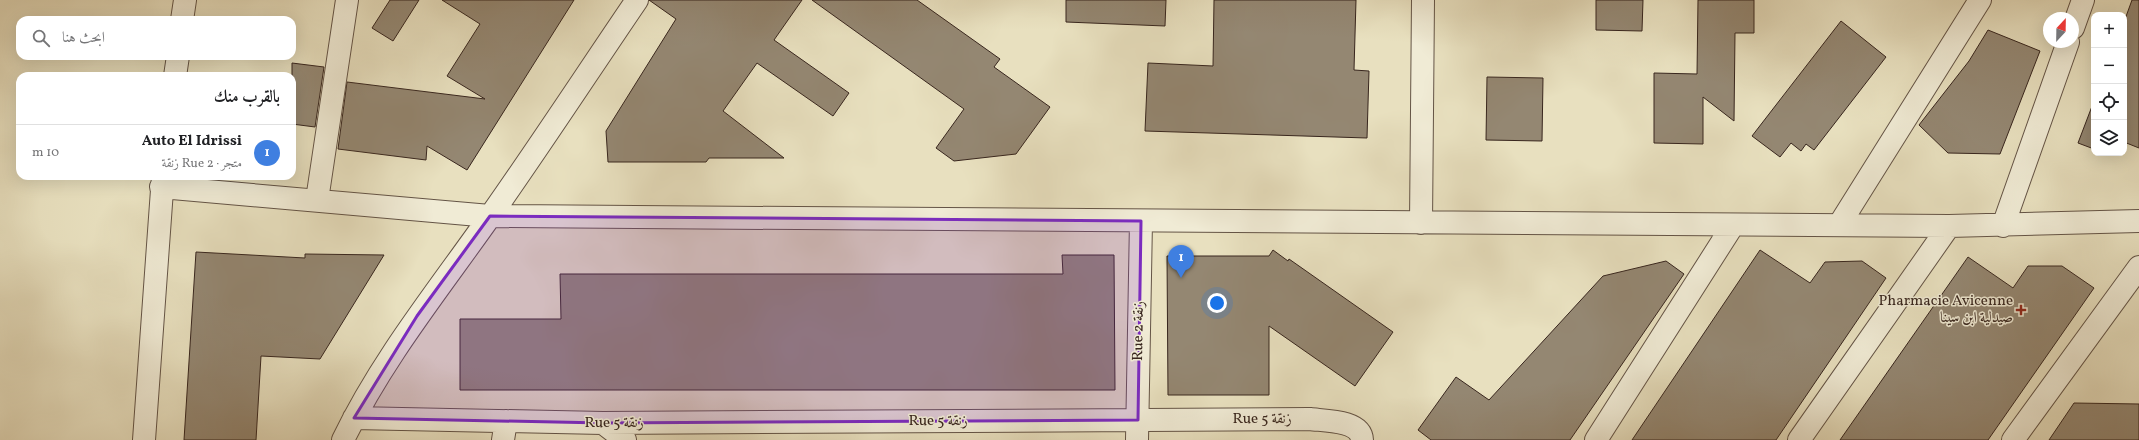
<!DOCTYPE html>
<html lang="ar">
<head>
<meta charset="utf-8">
<style>
	:root { --surface:#fff; --page:#f2f2f2; --text:#202124; --muted:#757577; --line:#e0e0e0; --accent:#db2777 }
	body { margin:0; font-family:Vollkorn,Amiri,serif; background:var(--page); color:var(--text); direction:rtl }
	.controls { position:absolute; right:12px; top:12px; display:grid; overflow:hidden; border-radius:8px; box-shadow:0 4px 16px #0002 }
	.controls button { width:36px; height:36px; display:grid; place-items:center; padding:0; border:0; border-bottom:1px solid var(--line); background:var(--surface); color:var(--text); font:20px sans-serif }
	.compass { position:absolute; left:2043px; top:12px; width:36px; height:36px; border-radius:50%; background:var(--surface); box-shadow:0 4px 16px #0002; rotate:22deg }
	.you { position:absolute; left:1217px; top:303px; width:14px; height:14px; margin:-10px; border:3px solid #fff; border-radius:50%; background:#1a73e8; box-shadow:0 0 0 6px #1a73e833 }
	.badge { display:grid; place-items:center; width:26px; height:26px; border-radius:50%; background:var(--accent); color:#fff; font-size:13px; font-weight:700 }
	.pin { position:absolute; translate:-50% -33px; filter:drop-shadow(0 1px 2px #0008) }
	.pin::after { content:''; position:absolute; top:21px; width:14px; height:12px; background:inherit; clip-path:polygon(0 0,100% 0,50% 100%) }
	.list { margin:0; padding:0; list-style:none }
	h2 { display:flex; justify-content:space-between; align-items:center; height:52px; margin:0; padding:0 16px; font-size:17px }
	h2 small { font-size:13px; font-weight:400; color:var(--muted) }
	.list li { display:grid; grid-template-columns:26px 1fr auto; gap:12px; align-items:center; box-sizing:border-box; height:56px; padding:0 16px; border-top:1px solid var(--line) }
	.list b { display:block; font-size:15px; white-space:nowrap }
	.list p { margin:0; font-size:13px; white-space:nowrap; color:var(--muted) }
	.list em { font-size:13px; font-style:normal; color:var(--muted) }
	.icon { flex:none; width:22px; height:22px; fill:none; stroke:currentColor; stroke-width:2; stroke-linecap:round; stroke-linejoin:round }
	.map { position:relative; flex:none; width:2139px; height:440px; overflow:hidden; direction:ltr }
	.search { position:absolute; background:var(--surface); box-shadow:0 4px 16px #0002; left:16px; top:16px; width:280px; height:44px; display:flex; align-items:center; gap:10px; box-sizing:border-box; padding:0 14px; border-radius:12px; color:var(--muted); font-size:15px }
	.panel { position:absolute; background:var(--surface); box-shadow:0 4px 16px #0002; left:16px; top:72px; width:280px; height:108px; border-radius:12px; direction:rtl }
	.map>svg:first-child { display:block }
	.building { fill:#948772; stroke:#38261e }
	.lines { fill:none; stroke-linecap:round; stroke-linejoin:round }
	.minor-casing { stroke:#645446; stroke-width:24 }
	.minor { stroke:#f0ebd5; stroke-width:22 }
	.marked { fill:#7b2cbf; fill-opacity:0.2; stroke:#7b2cbf; stroke-width:3; stroke-linejoin:round }
	.poi-dot { fill:#8f2418; stroke:#f0ebd5; stroke-width:1.5 }
	.labels { text-anchor:middle; dominant-baseline:central; stroke-width:3; stroke-linejoin:round; paint-order:stroke }
	.poi-label { font-size:15px; fill:#38261e; stroke:#f0ebd5; text-anchor:end }
	.street-label { font-size:15px; fill:#38261e; stroke:#f0ebd5 }
</style>
</head>
<body>
<div class="map">
<svg width="2139" height="440" viewBox="0 0 2139 440">
	<rect width="100%" height="100%" fill="#e8e0bf"/>
	<filter id="stains"><feTurbulence type="fractalNoise" baseFrequency=".005" numOctaves="4"/><feColorMatrix values="0 0 0 0 .2 0 0 0 0 .09 0 0 0 0 .02 0 0 0 .5 -.17"/></filter>
	<radialGradient id="worn" r=".72"><stop offset=".6" stop-color="#630" stop-opacity="0"/><stop offset="1" stop-color="#630" stop-opacity=".3"/></radialGradient>
	<path class="building" d="M 390,0 L 419,0 L 393,41 L 372,28 Z
		M 442,0 L 574,0 L 467,170 L 427,146 L 426,160 L 338,149 L 347,82 L 485,99 L 447,76 L 480,24 Z
		M 649,0 L 802,0 L 774,40 L 849,93 L 833,116 L 757,63 L 723,111 L 784,158 L 709,158 L 706,162 L 608,162 L 606,131 L 676,19 Z
		M 812,0 L 917,0 L 1000,59 L 994,67 L 1050,107 L 1016,154 L 954,161 L 936,148 L 964,109 Z
		M 1066,0 L 1166,0 L 1165,26 L 1066,22 Z
		M 1214,0 L 1356,0 L 1354,70 L 1369,71 L 1367,138 L 1145,131 L 1148,63 L 1213,66 Z
		M 1596,0 L 1643,0 L 1642,31 L 1596,30 Z
		M 1698,0 L 1754,0 L 1754,33 L 1735,33 L 1734,121 L 1703,97 L 1703,144 L 1654,143 L 1654,73 L 1697,74 Z
		M 2132,0 L 2139,0 L 2139,148 L 2124,142 L 2124,22 Z
		M 1841,21 L 1886,57 L 1814,150 L 1806,144 L 1801,151 L 1791,143 L 1780,157 L 1752,136 Z
		M 1988,30 L 2040,51 L 2000,154 L 1948,153 L 1919,125 L 1969,61 Z
		M 292,63 L 324,67 L 315,127 L 292,124 Z
		M 1487,77 L 1543,78 L 1542,141 L 1486,140 Z
		M 2094,101 L 2094,149 L 2078,143 Z
		M 1273,250 L 1288,261 L 1289,259 L 1393,332 L 1355,386 L 1269,326 L 1269,395 L 1168,395 L 1167,256 L 1269,256 Z
		M 1760,250 L 1810,283 L 1825,262 L 1862,261 L 1886,278 L 1776,440 L 1632,440 Z
		M 196,252 L 305,258 L 305,254 L 384,255 L 320,359 L 261,356 L 256,440 L 184,440 Z
		M 1062,255 L 1114,255 L 1115,390 L 460,390 L 460,319 L 561,319 L 560,274 L 1063,274 Z
		M 1968,257 L 2013,288 L 2028,266 L 2062,266 L 2094,288 L 1988,440 L 1840,440 Z
		M 1666,261 L 1684,274 L 1570,440 L 1431,440 L 1418,430 L 1456,377 L 1489,400 L 1603,276 Z
		M 2074,403 L 2139,404 L 2139,440 L 2049,440 Z"/>
	<g class="lines">
		<g class="minor-casing">
			<path id="minor" d="M 182,20 L 185,0
				M 2073,28 L 2083,0
				M 175,76 L 178,56
				M 161,187 L 490,216 L 1949,226 L 2139,221
				M 317,200 L 347,0
				M 1421,223 L 1423,0
				M 1839,225 L 1980,0
				M 2003,226 L 2068,42
				M 354,418 L 603,423 L 1310,419 C 1325,421 1361,420 1362,440
				M 603,423 L 625,440
				M 144,440 L 163,176
				M 343,440 C 382,359 439,289 491,215 C 541,144 588,72 637,0
				M 503,440 L 506,421
				M 1137,440 L 1141,221
				M 1596,440 L 1733,225
				M 1799,440 L 1949,226
				M 2013,440 L 2139,267"/>
		</g>
		<use href="#minor" class="minor"/>
	</g>
	<path class="marked" d="M 490,216 L 1141,221 L 1138,420 L 603,423 L 354,418 L 417,316 Z"/>
	<path class="poi-dot" d="M2019 304h4v4h4v4h-4v4h-4v-4h-4v-4h4z"/>
	<g class="labels">
		<g class="poi-label">
			<text x="2013" y="301">Pharmacie Avicenne<tspan x="2013" dy="17">صيدلية ابن سينا</tspan></text>
		</g>
		<g class="street-label">
			<text transform="translate(1139 331) rotate(-89)">Rue 2 زنقة</text>
			<text x="1262" y="419">Rue 5 زنقة</text>
			<text x="938" y="421">Rue 5 زنقة</text>
			<text x="614" y="423">Rue 5 زنقة</text>
		</g>
	</g>
	<rect width="100%" height="100%" filter="url(#stains)"/>
	<rect width="100%" height="100%" fill="url(#worn)"/>
</svg>
<div class="controls">
<button>+</button>
<button>−</button>
<button><svg class="icon" aria-label="locate" viewBox="0 0 24 24"><circle cx="12" cy="12" r="6"/><path d="M12 2v4M12 18v4M2 12h4M18 12h4"/></svg></button>
<button><svg class="icon" aria-label="layers" viewBox="0 0 24 24"><path d="M12 4l9 5-9 5-9-5zM3 14l9 5 9-5"/></svg></button>
</div>
<svg class="compass" viewBox="-18 -18 36 36"><path d="M0-13l5 13h-10z" fill="#e53935"/><path d="M0 13l5-13h-10z" fill="#757577"/></svg>
<div class="you"></div>
<div class="pin badge" style="left:1181px;top:278px;background:#3f7fe0">1</div>
<div class="search"><svg class="icon" aria-label="search" viewBox="0 0 24 24"><circle cx="10" cy="10" r="6"/><path d="M15 15l6 6"/></svg>ابحث هنا</div>
<section class="panel">
<h2>بالقرب منك<small></small></h2>
<ul class="list">
<li><span class="badge" style="background:#3f7fe0">1</span><div><b>Auto El Idrissi</b><p>متجر · Rue 2 زنقة</p></div><em>10 m</em></li>
</ul>
</section>
</div>
</body>
</html>
